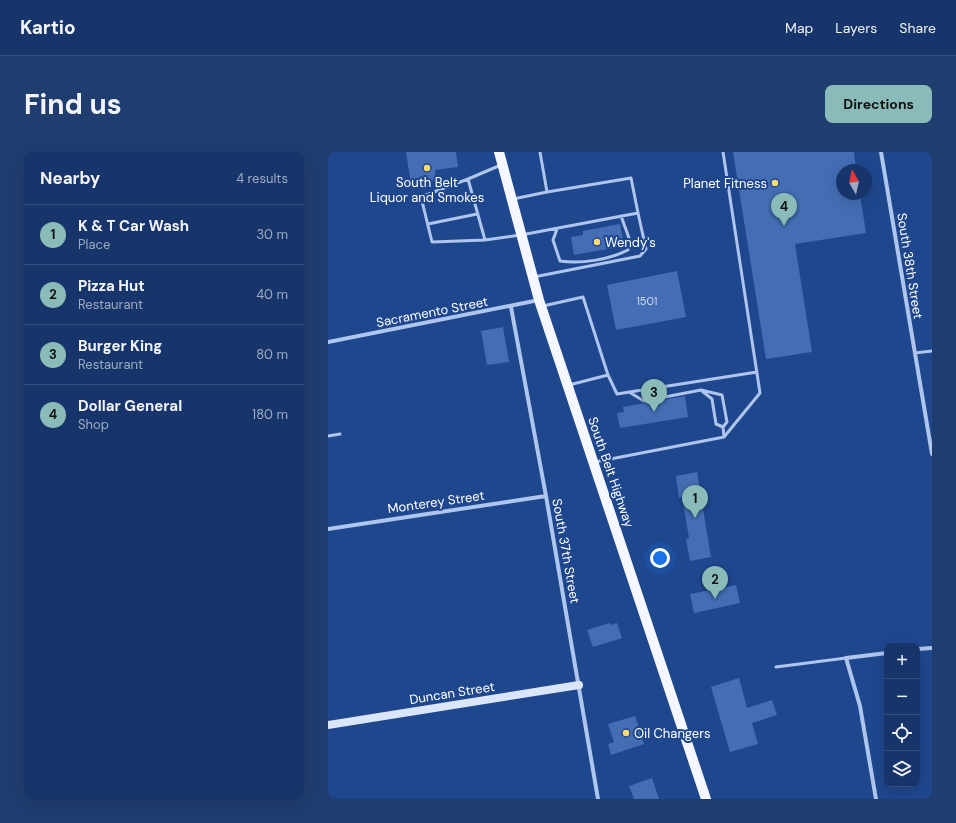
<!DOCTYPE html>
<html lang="en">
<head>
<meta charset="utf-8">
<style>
	:root { --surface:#17356a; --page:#203d70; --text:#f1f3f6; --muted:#9eabc1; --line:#36507e; --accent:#8bbbb9 }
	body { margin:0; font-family:"DM Sans",sans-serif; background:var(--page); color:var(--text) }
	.controls { position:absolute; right:12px; bottom:12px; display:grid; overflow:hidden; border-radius:8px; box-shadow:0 4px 16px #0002 }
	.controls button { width:36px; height:36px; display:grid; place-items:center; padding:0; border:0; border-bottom:1px solid var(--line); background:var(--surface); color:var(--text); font:20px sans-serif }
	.compass { position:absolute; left:508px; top:12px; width:36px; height:36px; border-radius:50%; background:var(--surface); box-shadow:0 4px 16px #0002; rotate:351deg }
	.you { position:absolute; left:332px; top:406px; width:14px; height:14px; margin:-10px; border:3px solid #fff; border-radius:50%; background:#1a73e8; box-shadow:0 0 0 6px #1a73e833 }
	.badge { display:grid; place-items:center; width:26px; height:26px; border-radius:50%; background:var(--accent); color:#111; font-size:13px; font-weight:700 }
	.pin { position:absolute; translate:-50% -33px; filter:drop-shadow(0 1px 2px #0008) }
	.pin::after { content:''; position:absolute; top:21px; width:14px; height:12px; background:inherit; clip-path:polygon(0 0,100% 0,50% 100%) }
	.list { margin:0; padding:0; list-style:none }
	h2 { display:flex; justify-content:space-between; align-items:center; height:52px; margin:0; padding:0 16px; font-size:17px }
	h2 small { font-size:13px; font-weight:400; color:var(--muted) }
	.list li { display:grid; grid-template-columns:26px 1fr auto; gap:12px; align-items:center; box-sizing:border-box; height:60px; padding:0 16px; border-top:1px solid var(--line) }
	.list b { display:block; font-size:15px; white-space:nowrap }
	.list p { margin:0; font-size:13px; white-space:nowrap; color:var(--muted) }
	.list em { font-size:13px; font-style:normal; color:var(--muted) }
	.icon { flex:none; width:22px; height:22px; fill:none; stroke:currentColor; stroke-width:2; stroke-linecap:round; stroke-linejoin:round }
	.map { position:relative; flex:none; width:604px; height:647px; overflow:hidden; border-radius:8px }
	header { display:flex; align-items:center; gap:24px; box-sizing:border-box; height:56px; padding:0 20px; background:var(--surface); border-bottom:1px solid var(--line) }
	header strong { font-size:19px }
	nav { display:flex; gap:22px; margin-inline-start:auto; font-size:14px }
	.intro { display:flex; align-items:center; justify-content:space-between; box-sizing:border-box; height:96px; padding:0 24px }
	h1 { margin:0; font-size:28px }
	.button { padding:10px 18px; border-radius:8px; background:var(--accent); color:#111; font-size:14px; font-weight:700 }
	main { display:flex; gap:24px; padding:0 24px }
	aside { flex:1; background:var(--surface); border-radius:8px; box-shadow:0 4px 16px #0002 }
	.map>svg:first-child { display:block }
	.building { fill:#446db4 }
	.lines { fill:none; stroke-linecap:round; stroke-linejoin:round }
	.lane { stroke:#aec5ed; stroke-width:3 }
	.street { stroke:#aec5ed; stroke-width:4 }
	.secondary { stroke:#dae5f9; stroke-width:8 }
	.primary { stroke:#f4f7ff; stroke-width:10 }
	.poi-dot { fill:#fadd6e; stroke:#1f478e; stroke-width:1.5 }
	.labels { text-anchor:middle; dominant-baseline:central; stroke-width:4; stroke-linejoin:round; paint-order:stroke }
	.number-label { font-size:11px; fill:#d0daec }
	.poi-label { font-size:13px; fill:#fff; stroke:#1f478e; text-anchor:start }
	.street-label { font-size:13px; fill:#fff; stroke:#1f478e }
</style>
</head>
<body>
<header>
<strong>Kartio</strong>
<nav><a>Map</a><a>Layers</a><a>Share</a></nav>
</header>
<div class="intro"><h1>Find us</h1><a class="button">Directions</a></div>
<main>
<aside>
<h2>Nearby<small>4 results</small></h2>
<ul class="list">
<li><span class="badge">1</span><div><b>K &amp; T Car Wash</b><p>Place</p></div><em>30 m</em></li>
<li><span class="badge">2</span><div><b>Pizza Hut</b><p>Restaurant</p></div><em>40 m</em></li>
<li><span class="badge">3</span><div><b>Burger King</b><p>Restaurant</p></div><em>80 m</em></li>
<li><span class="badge">4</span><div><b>Dollar General</b><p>Shop</p></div><em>180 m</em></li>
</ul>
</aside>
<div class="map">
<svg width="604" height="647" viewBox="0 0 604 647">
	<rect width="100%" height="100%" fill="#1f478e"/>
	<path class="building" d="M 78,0 L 128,0 L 130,15 L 107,18 L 108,28 L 83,32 Z
		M 405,0 L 526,0 L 528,18 L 514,18 L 514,42 L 532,42 L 538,81 L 467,92 L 484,200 L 438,207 Z
		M 292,72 L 296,94 L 246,103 L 243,85 L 255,83 L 255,79 Z
		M 349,119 L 358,165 L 288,178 L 279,133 Z
		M 175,175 L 181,210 L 159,213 L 153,179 Z
		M 357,244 L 360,265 L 292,276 L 289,261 L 296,260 L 295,255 Z
		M 369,320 L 383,405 L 362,409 L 358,387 L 361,386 L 354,345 L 351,346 L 348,324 Z
		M 408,433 L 412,451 L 366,461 L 362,442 Z
		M 282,471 L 283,473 L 289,471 L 294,486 L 265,495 L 259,478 Z
		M 411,526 L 419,556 L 444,548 L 449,563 L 424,571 L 430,592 L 402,600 L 383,535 Z
		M 307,564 L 316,592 L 283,603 L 280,592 L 286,590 L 280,572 Z
		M 324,626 L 331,647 L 306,647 L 301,634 Z"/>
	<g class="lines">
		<path class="lane" d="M 212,0 L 219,40
			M 173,13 L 140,27 L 157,88 L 193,83 L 310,61 L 318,97 L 312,104 L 206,125
			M 140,27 L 93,45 L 104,90 L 157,88
			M 185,47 L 219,40 L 303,26 L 310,61
			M 100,72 L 149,62
			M 229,77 L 225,88 L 232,109 C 253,112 280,108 300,98 L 301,86 L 293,64
			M 215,154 L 255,145 L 280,223 L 289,242 L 429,220
			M 587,201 L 604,199
			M 241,233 L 280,223
			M 374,239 L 384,247 L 388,272 L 395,275
			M 301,240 L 316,249 L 373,238 L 394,243 L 399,270 L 395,275 L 396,285
			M 0,284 L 12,282
			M 267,310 L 396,285 L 432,241 L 395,0
			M 448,515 L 518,506"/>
		<path class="street" d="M 553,0 L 604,302
			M 183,155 L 218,344 L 270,647
			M 0,190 L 211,148
			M 0,377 L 218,344
			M 589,497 L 604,496
			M 548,647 L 532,554 L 518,506 L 559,501"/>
		<path class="secondary" d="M 0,573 L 251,533"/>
		<path class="primary" d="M 171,0 L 211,148 L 378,647"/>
	</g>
	<g class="poi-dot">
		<circle cx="99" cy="16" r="4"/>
		<circle cx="447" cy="31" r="4"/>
		<circle cx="269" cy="90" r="4"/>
		<circle cx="298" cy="581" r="4"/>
	</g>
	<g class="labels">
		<g class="number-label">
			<text x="319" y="149">1501</text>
		</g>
		<g class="poi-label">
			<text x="99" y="30" text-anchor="middle">South Belt<tspan x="99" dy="15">Liquor and Smokes</tspan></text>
			<text x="439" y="31" text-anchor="end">Planet Fitness</text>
			<text x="277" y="90">Wendy's</text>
			<text x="306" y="581">Oil Changers</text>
		</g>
		<g class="street-label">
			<text transform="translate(582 114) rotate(81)">South 38th Street</text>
			<text transform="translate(104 160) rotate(-11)">Sacramento Street</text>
			<text transform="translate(283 320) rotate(71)">South Belt Highway</text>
			<text transform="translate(108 350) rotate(-8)">Monterey Street</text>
			<text transform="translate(238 399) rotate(80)">South 37th Street</text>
			<text transform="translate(124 541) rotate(-9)">Duncan Street</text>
		</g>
	</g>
</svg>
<div class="controls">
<button>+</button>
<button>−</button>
<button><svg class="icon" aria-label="locate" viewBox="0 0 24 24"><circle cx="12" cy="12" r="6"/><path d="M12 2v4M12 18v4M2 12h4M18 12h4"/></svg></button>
<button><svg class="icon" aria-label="layers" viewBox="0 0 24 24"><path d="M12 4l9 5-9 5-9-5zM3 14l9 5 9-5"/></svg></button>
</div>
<svg class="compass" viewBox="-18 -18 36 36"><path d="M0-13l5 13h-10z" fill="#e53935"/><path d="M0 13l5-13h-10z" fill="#9eabc1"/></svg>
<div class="you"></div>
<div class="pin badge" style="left:367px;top:366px">1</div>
<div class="pin badge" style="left:387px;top:447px">2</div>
<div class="pin badge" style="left:326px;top:260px">3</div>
<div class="pin badge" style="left:456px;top:74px">4</div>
</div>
</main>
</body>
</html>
